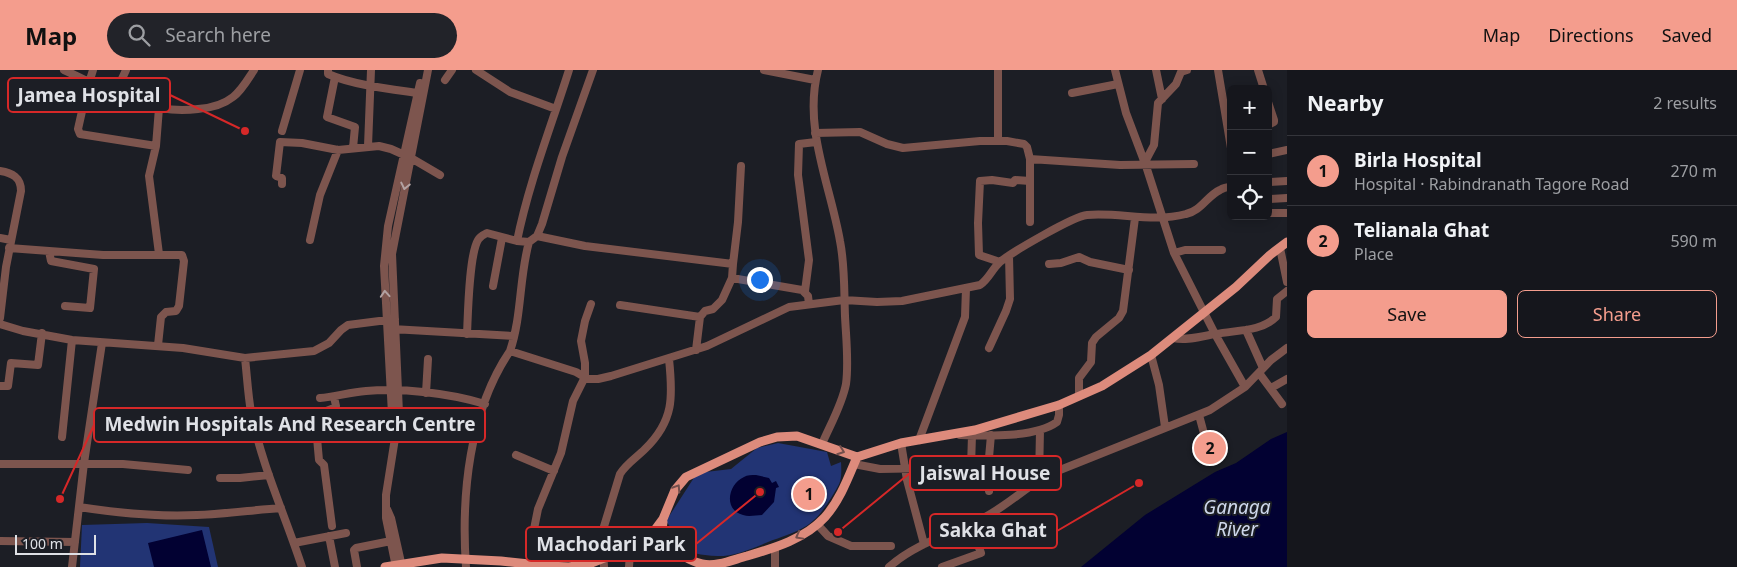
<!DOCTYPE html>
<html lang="en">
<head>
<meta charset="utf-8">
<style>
	:root { --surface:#15161c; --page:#222329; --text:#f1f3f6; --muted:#9d9fa3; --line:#34353b; --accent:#f49d8d }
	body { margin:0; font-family:"Noto Sans",sans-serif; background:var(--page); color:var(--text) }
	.controls { position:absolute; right:15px; top:15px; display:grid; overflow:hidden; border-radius:8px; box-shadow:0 2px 12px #0003 }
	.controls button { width:45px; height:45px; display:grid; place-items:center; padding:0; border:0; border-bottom:1px solid var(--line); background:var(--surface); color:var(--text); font:25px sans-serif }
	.scale { position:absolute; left:15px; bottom:12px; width:81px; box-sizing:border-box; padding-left:5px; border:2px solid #dfe1e6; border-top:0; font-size:14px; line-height:18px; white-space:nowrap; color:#dfe1e6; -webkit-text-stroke:4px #1c1e25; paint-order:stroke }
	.you { position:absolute; left:759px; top:209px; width:18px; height:18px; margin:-12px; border:4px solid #fff; border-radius:50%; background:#1a73e8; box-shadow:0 0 0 8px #1a73e833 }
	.badge { display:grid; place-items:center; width:32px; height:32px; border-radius:50%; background:var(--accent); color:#111; font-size:16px; font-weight:700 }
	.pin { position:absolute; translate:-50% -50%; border:2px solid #fff; box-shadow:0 1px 5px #0006 }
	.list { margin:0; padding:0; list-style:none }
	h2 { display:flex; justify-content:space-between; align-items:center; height:65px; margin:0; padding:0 20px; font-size:21px }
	h2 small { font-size:16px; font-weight:400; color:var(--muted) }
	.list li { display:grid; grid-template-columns:32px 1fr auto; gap:15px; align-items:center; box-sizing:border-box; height:70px; padding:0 20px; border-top:1px solid var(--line) }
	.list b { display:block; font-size:19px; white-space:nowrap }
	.list p { margin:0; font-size:16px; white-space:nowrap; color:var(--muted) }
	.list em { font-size:16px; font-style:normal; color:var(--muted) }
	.actions { display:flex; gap:10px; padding:15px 20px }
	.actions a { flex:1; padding:11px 0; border:1px solid var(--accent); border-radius:8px; text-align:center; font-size:18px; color:var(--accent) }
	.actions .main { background:var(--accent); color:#111 }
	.icon { flex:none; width:28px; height:28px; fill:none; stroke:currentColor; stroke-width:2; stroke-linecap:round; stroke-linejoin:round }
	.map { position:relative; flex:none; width:1287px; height:497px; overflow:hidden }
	header { display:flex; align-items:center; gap:30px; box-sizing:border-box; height:70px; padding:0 25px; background:var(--accent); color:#111 }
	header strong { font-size:24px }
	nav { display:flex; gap:28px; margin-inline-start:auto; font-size:18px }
	.search { width:350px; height:45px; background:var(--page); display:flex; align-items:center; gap:12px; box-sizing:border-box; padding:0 18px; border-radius:28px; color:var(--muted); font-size:19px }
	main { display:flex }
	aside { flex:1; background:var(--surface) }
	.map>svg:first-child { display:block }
	.green { fill:#223474 }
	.water { fill:#020132 }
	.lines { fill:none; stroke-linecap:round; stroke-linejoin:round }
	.minor { stroke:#7d554e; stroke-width:8 }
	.major { stroke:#dd8b7c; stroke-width:9 }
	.oneway { stroke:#b3a2a2 }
	.oneway2 { stroke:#734f4c }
	.labels { text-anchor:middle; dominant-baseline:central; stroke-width:4; stroke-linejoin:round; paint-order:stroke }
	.water-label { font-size:19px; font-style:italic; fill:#ced7eb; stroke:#1c1e25 }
	.leader { fill:none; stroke:#d62828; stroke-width:2 }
	.callout-dot { fill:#d62828; stroke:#1c1e25; stroke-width:2 }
	.callout { fill:#1c1e25; stroke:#d62828; stroke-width:2 }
	.callout-label { font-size:19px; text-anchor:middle; font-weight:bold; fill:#dfe1e6 }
</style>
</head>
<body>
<header>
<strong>Map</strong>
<div class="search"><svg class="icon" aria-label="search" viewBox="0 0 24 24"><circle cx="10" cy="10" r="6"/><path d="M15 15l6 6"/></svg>Search here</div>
<nav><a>Map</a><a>Directions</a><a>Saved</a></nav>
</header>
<main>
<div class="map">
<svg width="1287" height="497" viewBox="0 0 1287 497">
	<rect width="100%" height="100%" fill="#1c1e25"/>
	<path class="green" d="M 778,373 L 827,382 L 831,396 L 841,392 C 842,411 841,412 831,428 C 812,459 800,460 768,472 C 746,481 729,489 705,485 C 693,484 683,478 673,472 L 673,461 L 666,451 L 697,403 L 731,399 L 757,378 Z
		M 147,453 L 209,457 L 218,497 L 80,497 L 82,455 Z"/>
	<path class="water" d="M 1287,362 L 1287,497 L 1081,497 L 1145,445 L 1215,402 L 1236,393 L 1271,369 Z
		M 756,405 L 769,408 L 772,413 L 776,411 L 779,417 L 776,418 L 774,432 L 762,445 C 756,445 749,447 743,445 C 723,440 728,414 744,407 C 747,405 752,405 756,405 Z
		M 202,460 L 211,497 L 154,497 L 148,473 Z"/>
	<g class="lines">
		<path class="minor" d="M 64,0 C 110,21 145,45 198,39 C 210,38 223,35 233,27 C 242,20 248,9 254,0
			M 93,0 L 87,19 L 78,59 L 80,64 L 156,76
			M 328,0 L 328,4 C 353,15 390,19 418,23
			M 476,0 L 510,22 L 556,39
			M 764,0 L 815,10
			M 818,0 C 803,58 830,114 840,171 C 845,196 844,221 845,246 C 846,268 849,292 846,314 C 842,335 830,355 822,374
			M 998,0 L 998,71
			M 1115,0 L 1126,43 L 1146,96 L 1174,183 L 1215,264 L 1245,317
			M 1156,0 L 1162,29
			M 1218,0 L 1231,78
			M 1258,0 L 1264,19
			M 335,7 L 327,47 L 355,57 L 353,78
			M 445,10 L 452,0
			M 1072,23 L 1118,14
			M 115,24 L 126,0
			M 1268,32 L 1274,50 L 1274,52 L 1268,55
			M 159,38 L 156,76 L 149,106 L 159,184
			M 282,61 L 300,0
			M 815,63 L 860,62 L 887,74 L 903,78 L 980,71 L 1007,71 L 1024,74 L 1027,77 L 1030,89 L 1120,95 L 1194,94
			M 368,76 L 371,0
			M 1268,84 L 1287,80
			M 1030,89 L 1030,152
			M 1145,92 L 1154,75 L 1158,33 L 1176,14 L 1181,2 L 1187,0
			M 0,101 C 12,103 21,107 21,121 L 6,197 L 0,248
			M 1268,112 L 1287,111
			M 282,114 L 282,108 L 276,106 L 280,72 L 302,73 L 338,80 L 379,76 L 391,79 L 411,88 L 440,105
			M 1268,129 L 1287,128
			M 1269,143 L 1287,143
			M 537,166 L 585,176 L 733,194 L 732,208 L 802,220 L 808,226 L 809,234
			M 0,168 L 11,170
			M 310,170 L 320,125 L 338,80
			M 529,172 L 517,171 C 529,112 551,57 569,0
			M 9,178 L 103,185 L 182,185 L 184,191 L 179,236 L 176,241 L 166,242 L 161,247 L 158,275
			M 1280,178 L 1287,212
			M 49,181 L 51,191 L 94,199 L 90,238 L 65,236
			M 1174,183 L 1185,180 L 1222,180
			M 1000,192 L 979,185 L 978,153 L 980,111 L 992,110 L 1013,113 L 1015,110 L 1030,111
			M 733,194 L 738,152 L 741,96
			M 1049,194 L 1061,193 L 1079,187 L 1090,192 L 1129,200
			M 493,216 L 502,168
			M 805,221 L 809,190 L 798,105 L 799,74 L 816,72
			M 620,235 L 700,247
			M 0,254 L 23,261 L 72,270 L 183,278 L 245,288 L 314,281 L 329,273 L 341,260 L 348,255 L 395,249
			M 392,259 L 514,266
			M 1246,260 L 1263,298
			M 467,264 C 468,244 469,185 478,170 C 480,166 483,165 487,163 L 517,171
			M 1173,268 C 1188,271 1201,266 1216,264 C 1235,260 1261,262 1276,247 L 1277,229 L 1287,221
			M 989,278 L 1006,241 L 1010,229 L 1009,186
			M 696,280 L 700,247 L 705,241 L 713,239 L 722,230 L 732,208
			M 510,281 C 522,246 519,208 529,172 L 537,166 L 542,154 L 562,87 L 593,0
			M 1151,285 L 1159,315 L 1165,357
			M 245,288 C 247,306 248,325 251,342 C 262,396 285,445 302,497
			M 1259,303 L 1282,334
			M 0,316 L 8,316 L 11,293 L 38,295 L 42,263
			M 1271,318 L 1287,309
			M 426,323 L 428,289
			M 1079,326 L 1079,308 L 1091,292 L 1092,273 L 1096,267 L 1119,248 L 1123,241 L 1135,148
			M 320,328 C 335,327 350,322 366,321 C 403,318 449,323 485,334
			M 316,345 L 334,338 L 336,336 L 334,327
			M 1199,345 L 1206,371
			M 395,355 L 392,344 L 384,196 L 388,156 L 420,13
			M 960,365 C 986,366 1035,368 1057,352 L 1059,345 L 1059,335
			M 62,367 L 72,270
			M 919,370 L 965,247 L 966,218
			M 901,373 L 907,410 L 924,474
			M 516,385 L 554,401
			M 0,394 L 123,394 L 188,400
			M 854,394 L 880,399 L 988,397
			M 971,397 L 972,365
			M 220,408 L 240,408 L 269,405
			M 1039,410 L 1040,360
			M 989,421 L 987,410 L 991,365
			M 79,437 C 118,443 157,447 197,445 C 225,444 253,440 281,438
			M 387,439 L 391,448 L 402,497
			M 817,454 L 828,466 L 851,476 L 891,476
			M 332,456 L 324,395 L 319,390 L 317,368 L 396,359
			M 329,466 L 335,497
			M 0,471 L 75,472
			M 294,473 L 346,463
			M 542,496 L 545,481 L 530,479 L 538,439 L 561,383 L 573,331 L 585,307 L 585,293 L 581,271 L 585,251 L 591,234
			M 72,497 L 84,393 L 102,273
			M 357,497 L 354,480 L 356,478 L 391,471
			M 396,497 L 386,448 L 386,425 L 399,343 L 392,184 L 428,0
			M 466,497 C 461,426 469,341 510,281 L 576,302 L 588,309 L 598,309 L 611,306 L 707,276 L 789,237 L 844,230 L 877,232 L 902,231 L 980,215 C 989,209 992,199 1000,192 C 1012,182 1074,146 1087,145 C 1120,142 1152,153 1186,144 C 1201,141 1207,126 1220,120 C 1223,118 1227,117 1231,117
			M 604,497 L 602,463 L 620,404 C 626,394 636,388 645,379 C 674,351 673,327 669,289
			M 629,497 L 630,483
			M 775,497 L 775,478
			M 889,497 C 916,473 953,463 985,447 C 1008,435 1027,416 1050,404 L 1210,340 L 1245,317 L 1271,290 L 1287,278
			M 942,497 L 981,483 L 970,454"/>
		<path class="major" d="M 663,452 C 661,464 664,469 672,477
			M 638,479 C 670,465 675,488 702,494 C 717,497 732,490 747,486 C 774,478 805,469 825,447 C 840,430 848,408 857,387
			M 385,497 L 442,488 L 501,491 L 548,496 L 569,497 L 589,494 L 632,477 L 649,468 L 663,449 L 675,420 L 686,407 L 760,372 L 777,367 L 797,366 L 857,387 L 901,373 L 975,360 L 1059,335 L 1102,316 L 1151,285 L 1236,217 L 1270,185 L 1287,172"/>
	</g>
	<defs><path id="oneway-chevron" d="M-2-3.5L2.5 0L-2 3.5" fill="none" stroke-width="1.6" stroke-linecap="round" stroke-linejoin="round" transform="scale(1.25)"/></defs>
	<g class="oneway">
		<use href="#oneway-chevron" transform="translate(405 116) rotate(102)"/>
		<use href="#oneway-chevron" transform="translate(385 224) rotate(-94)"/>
	</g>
	<g class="oneway2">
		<use href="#oneway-chevron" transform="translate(841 381) rotate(20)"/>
		<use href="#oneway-chevron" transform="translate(677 418) rotate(-57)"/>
		<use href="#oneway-chevron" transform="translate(799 466) rotate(151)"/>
	</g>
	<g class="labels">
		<g class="water-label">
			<text x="1237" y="437">Ganaga<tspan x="1237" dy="22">River</tspan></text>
		</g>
	</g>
	<path class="leader" d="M245 61L170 25M60 429L94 355M838 462L910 403M1139 413L1057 461M760 422L696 474"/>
	<g class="callout-dot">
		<circle cx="245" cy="61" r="5"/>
		<circle cx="60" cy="429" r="5"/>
		<circle cx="838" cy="462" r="5"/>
		<circle cx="1139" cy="413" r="5"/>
		<circle cx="760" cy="422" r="5"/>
	</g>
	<g class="callout">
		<rect x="8" y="8" width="162" height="34" rx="5"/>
		<rect x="94" y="338" width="391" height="34" rx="5"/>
		<rect x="910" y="386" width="151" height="34" rx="5"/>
		<rect x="930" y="444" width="127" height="34" rx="5"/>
		<rect x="526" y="457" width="170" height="34" rx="5"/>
	</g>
	<g class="callout-label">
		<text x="89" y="32">Jamea Hospital</text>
		<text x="290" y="361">Medwin Hospitals And Research Centre</text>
		<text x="985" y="410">Jaiswal House</text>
		<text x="993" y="467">Sakka Ghat</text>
		<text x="611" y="481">Machodari Park</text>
	</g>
</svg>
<div class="controls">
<button>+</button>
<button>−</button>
<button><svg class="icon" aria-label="locate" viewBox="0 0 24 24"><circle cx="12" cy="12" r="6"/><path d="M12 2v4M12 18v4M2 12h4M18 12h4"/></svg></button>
</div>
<div class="scale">100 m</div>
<div class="you"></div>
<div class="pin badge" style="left:809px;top:424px">1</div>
<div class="pin badge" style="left:1210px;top:378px">2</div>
</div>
<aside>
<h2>Nearby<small>2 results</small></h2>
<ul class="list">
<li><span class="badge">1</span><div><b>Birla Hospital</b><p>Hospital · Rabindranath Tagore Road</p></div><em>270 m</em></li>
<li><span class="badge">2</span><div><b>Telianala Ghat</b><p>Place</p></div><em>590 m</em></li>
</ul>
<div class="actions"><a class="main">Save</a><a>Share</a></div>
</aside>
</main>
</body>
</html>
